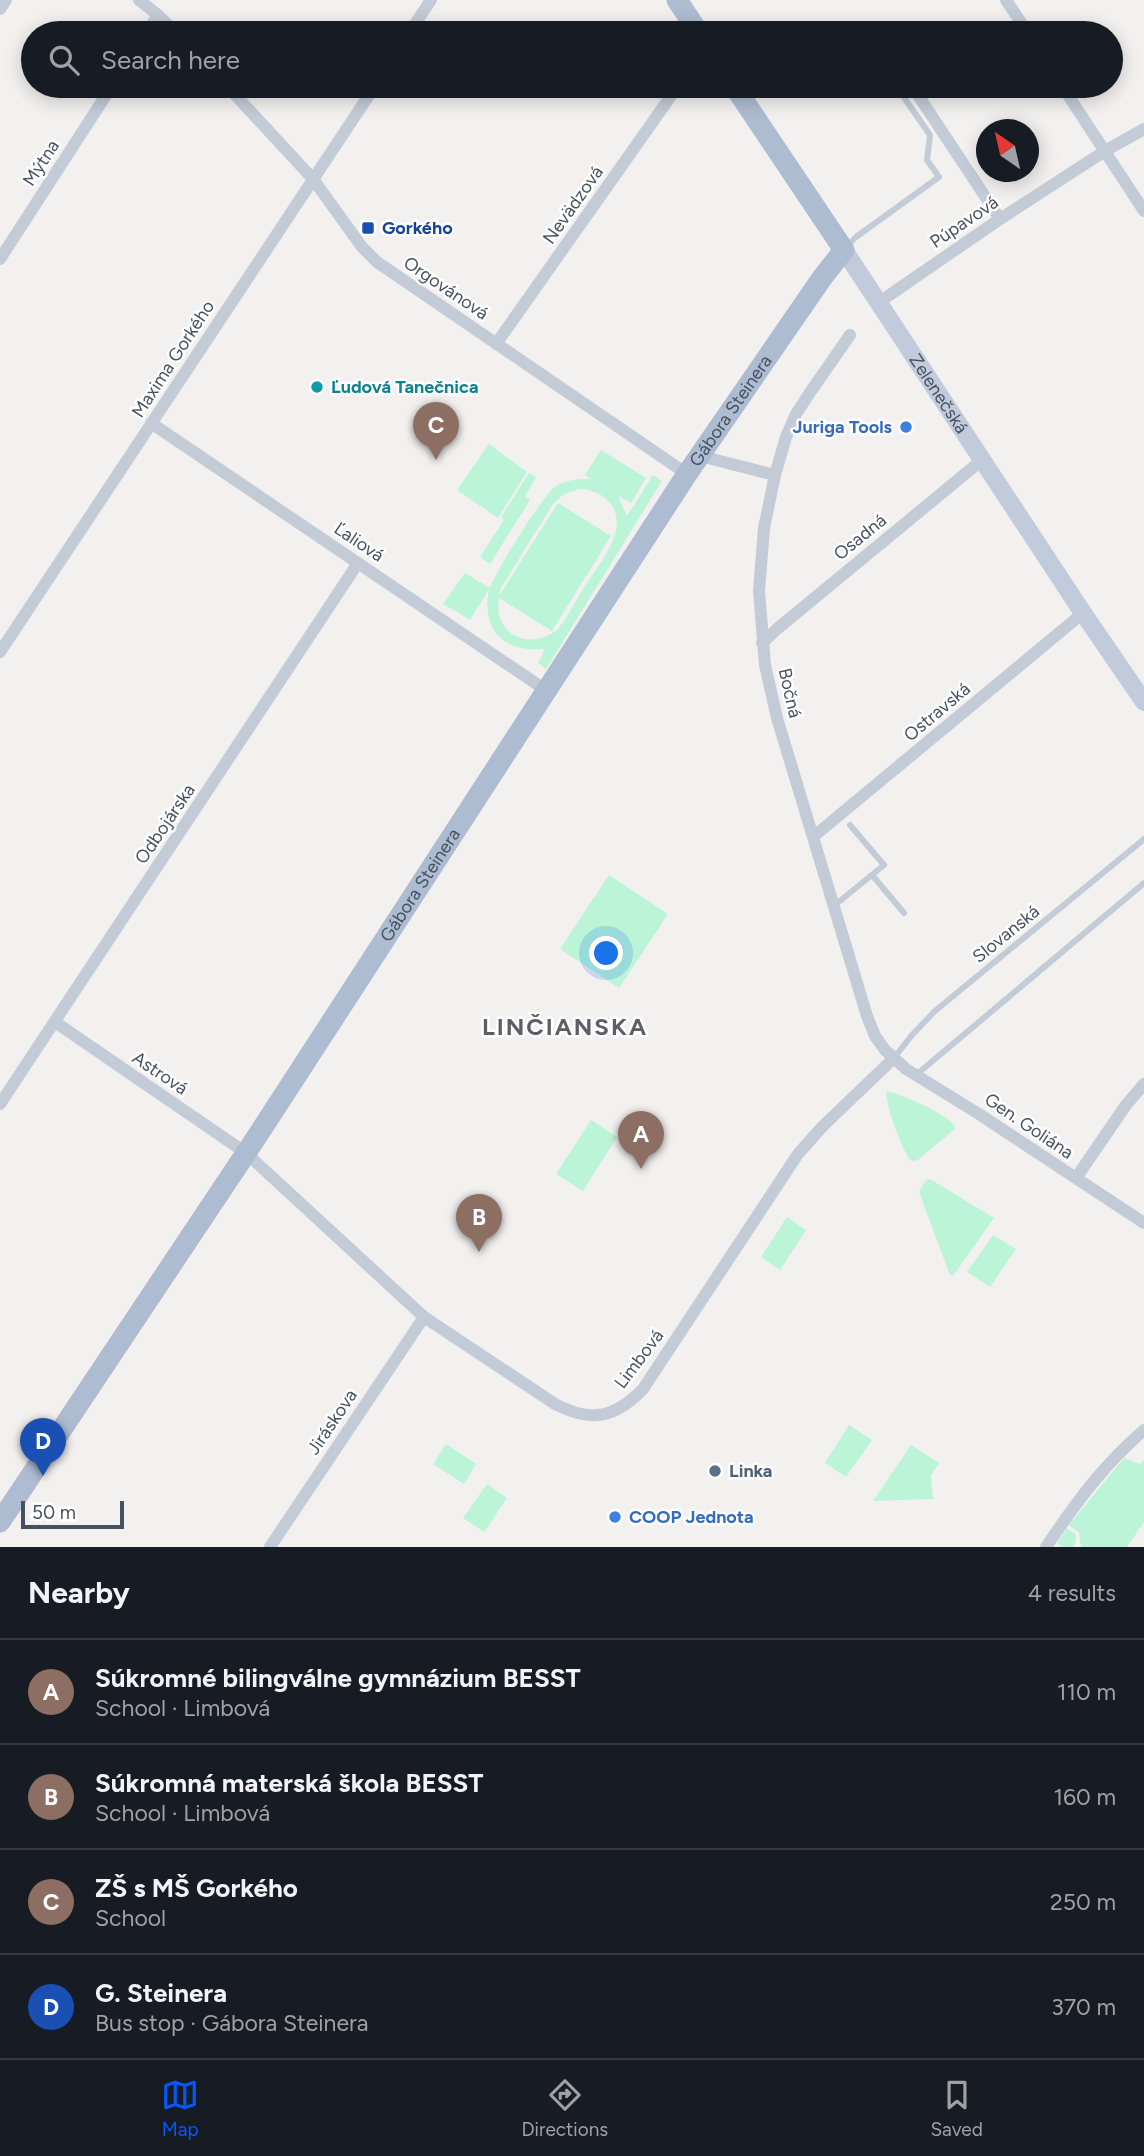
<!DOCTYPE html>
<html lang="en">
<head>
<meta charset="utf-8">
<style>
	:root { --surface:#171b24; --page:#20242c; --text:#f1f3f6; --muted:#9ea1a6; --line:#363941; --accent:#0757f6 }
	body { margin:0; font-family:Figtree,sans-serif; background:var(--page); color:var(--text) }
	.compass { position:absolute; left:976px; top:119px; width:63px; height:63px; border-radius:50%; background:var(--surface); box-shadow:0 4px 18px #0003; rotate:326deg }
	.scale { position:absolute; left:21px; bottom:18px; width:103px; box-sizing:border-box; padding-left:7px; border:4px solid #465160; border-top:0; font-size:19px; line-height:24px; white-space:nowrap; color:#465160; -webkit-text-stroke:5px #fff; paint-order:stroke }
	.you { position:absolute; left:607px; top:954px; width:24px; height:24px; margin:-18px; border:5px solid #fff; border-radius:50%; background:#1a73e8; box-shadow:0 0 0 10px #1a73e833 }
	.badge { display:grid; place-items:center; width:46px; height:46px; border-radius:50%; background:var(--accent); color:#fff; font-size:23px; font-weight:700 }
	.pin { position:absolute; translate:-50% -58px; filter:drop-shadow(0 2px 4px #0008) }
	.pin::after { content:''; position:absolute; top:37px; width:24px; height:21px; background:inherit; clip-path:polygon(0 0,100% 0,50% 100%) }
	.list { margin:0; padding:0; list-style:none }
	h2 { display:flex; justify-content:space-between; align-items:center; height:91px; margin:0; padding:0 28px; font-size:30px }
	h2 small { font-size:23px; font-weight:400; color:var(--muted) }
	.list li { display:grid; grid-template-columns:46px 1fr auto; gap:21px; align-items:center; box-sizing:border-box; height:105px; padding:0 28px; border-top:2px solid var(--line) }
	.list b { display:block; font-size:26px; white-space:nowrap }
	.list p { margin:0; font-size:23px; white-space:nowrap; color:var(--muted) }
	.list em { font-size:23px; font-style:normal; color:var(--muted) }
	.icon { flex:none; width:38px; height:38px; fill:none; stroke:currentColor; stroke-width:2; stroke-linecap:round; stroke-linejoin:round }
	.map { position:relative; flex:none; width:1144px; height:1547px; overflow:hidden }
	.search { position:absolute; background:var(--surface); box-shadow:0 4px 18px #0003; left:21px; right:21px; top:21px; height:77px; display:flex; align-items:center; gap:18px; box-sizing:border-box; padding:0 24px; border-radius:38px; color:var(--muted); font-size:26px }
	.sheet { height:511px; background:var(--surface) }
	nav { display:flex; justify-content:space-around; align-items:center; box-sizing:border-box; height:98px; border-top:2px solid var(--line); background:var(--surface); font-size:19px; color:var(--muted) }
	nav a { display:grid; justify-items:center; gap:4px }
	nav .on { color:var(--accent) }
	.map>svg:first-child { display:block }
	.green { fill:#bbf4d7; fill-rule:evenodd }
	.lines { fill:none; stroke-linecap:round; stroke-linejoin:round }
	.lane { stroke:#c3cbd6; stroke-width:6 }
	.street { stroke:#c3cbd6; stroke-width:12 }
	.secondary { stroke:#c1cbdb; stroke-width:18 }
	.primary { stroke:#aebcd2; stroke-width:21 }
	.transit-dot { fill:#1a4fb4; stroke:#fff; stroke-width:2.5 }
	.culture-dot { fill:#0f9aa8; stroke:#fff; stroke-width:2.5 }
	.shop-dot { fill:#3f7fe0; stroke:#fff; stroke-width:2.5 }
	.service-dot { fill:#5c6f8a; stroke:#fff; stroke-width:2.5 }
	.labels { text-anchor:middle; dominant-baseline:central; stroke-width:5; stroke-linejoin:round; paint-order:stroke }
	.street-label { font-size:18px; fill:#465160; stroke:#fff }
	.transit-label { font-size:18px; font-weight:bold; fill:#164399; stroke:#fff; text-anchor:start }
	.culture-label { font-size:18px; font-weight:bold; fill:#0d838f; stroke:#fff; text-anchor:start }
	.shop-label { font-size:18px; font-weight:bold; fill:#366cbe; stroke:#fff; text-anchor:end }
	.service-label { font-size:18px; font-weight:bold; fill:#4e5e75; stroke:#fff; text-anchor:start }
	.district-label { font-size:24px; font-weight:bold; letter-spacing:2px; fill:#5c6066; stroke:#fff }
</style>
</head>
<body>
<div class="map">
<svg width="1144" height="1547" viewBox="0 0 1144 1547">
	<rect width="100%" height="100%" fill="#f3f0f0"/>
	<path class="green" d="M 489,444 L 527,472 L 498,518 L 457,490 Z
		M 601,450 L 646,478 L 631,503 L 618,496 L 627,516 L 653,475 L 662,481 L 546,669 L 538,663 L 545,649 C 504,652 481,632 489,589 L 470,620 L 443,604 L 465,573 L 490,588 C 496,571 542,496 555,487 C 566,479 579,479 591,479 L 585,475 ZM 580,489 C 592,490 601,493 609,502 C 631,527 601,561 587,583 C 577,598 569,615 558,629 C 531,652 492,635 499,598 L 552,631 L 611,536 L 558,503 L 499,596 L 501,588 L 553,504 L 564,494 Z
		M 529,473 L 536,478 L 525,496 L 530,500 L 490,564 L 480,557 L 504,520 L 501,517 Z
		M 609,875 L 668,914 L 619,988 L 560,949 Z
		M 887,1091 C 903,1095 951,1115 956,1128 L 918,1160 L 911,1161 C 903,1152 884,1104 887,1091 Z
		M 591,1120 L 617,1137 L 583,1191 L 556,1174 Z
		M 930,1179 L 994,1218 L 953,1276 L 950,1275 L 919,1192 L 926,1180 Z
		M 787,1217 L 806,1230 L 780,1270 L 761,1257 Z
		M 993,1235 L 1016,1249 L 990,1287 L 967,1272 Z
		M 849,1425 L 872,1440 L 846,1477 L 825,1463 Z
		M 446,1444 L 476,1464 L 464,1484 L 433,1464 Z
		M 911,1445 L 939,1463 L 931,1476 L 933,1499 L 873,1501 Z
		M 1124,1458 L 1140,1464 L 1144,1460 L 1144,1522 L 1127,1547 L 1081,1547 L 1079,1533 L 1069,1525 Z
		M 487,1484 L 507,1498 L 484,1532 L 463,1518 Z
		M 1067,1528 L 1076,1535 L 1076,1541 L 1073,1547 L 1062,1547 L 1057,1543 Z"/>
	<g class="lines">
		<path class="lane" d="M 847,246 L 856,237 L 939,177 L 927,160 L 930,135 L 896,86
			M 872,875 L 904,913
			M 835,905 L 884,865 L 850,825
			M 894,1058 L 912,1035 L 935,1011 L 1144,839
			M 916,1075 L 1144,883"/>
		<path class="street" d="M 139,0 L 158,15 L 176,33
			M 1006,0 L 1028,33
			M 0,9 L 6,0
			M 146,33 L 158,15
			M 409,33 L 431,0
			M 227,86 L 313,179 L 362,247 L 377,262 L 687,474
			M 912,86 L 1000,219
			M 1062,86 L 1144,211
			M 0,259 L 112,86
			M 878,303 L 1000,219 L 1105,151 L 1144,129
			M 850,335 L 811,391 L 796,414 L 786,437 L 775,475 L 764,528 L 759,591 L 765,665 L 777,718 L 867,1016 L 875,1036 L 885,1050 L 906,1069 L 979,1114 L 1144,1223
			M 496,344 L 678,86
			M 151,423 L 547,691
			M 700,456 L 775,475
			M 762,643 L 777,629 L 982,460
			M 0,652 L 375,86
			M 813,837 L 1083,613
			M 55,1022 L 246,1153 L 424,1317 L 555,1404 C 591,1423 615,1418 643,1389 L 798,1154 L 823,1126 L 894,1058
			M 0,1104 L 358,563
			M 1076,1178 L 1126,1105 L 1144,1084
			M 270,1547 L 424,1317
			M 1046,1547 C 1075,1504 1104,1464 1144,1430"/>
		<path class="secondary" id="s1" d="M 844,250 L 1083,613 L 1144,702"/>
		<g class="primary">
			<path d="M 677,0 L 699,33"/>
			<path id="s2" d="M 0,1522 L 254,1141 L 687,474 L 822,278 L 844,250 L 734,86"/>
		</g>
	</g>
	<rect class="transit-dot" x="361" y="221" width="14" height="14" rx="3.5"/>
	<circle class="culture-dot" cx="317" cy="387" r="7"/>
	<g class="shop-dot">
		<circle cx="906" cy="427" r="7"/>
		<circle cx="615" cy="1517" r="7"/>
	</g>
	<circle class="service-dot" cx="715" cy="1471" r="7"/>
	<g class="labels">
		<g class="street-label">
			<text transform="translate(41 163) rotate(-57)">Mýtna</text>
			<text transform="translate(573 205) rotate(-55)">Nevädzová</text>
			<text transform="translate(964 222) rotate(-34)">Púpavová</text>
			<text transform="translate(446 288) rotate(34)">Orgovánová</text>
			<text transform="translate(173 359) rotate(-57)">Maxima Gorkého</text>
			<text stroke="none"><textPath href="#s1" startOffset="172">Zelenečská</textPath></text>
			<text stroke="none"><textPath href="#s2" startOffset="1330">Gábora Steinera</textPath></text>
			<text transform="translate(860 537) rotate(-39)">Osadná</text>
			<text transform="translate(359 542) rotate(34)">Ľaliová</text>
			<text transform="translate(790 693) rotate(77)">Bočná</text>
			<text transform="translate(937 712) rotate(-40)">Ostravská</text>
			<text transform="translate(165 824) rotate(-56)">Odbojárska</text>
			<text stroke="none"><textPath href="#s2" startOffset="763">Gábora Steinera</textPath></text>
			<text transform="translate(1006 934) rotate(-39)">Slovanská</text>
			<text transform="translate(160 1073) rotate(34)">Astrová</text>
			<text transform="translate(1029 1126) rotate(34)">Gen. Goliána</text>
			<text transform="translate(639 1359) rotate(-53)">Limbová</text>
			<text transform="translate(332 1422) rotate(-56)">Jiráskova</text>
		</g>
		<g class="transit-label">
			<text x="382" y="228">Gorkého</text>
		</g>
		<g class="culture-label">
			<text x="331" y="387">Ľudová Tanečnica</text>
		</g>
		<g class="shop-label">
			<text x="892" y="427">Juriga Tools</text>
			<text x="629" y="1517" text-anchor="start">COOP Jednota</text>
		</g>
		<g class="service-label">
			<text x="729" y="1471">Linka</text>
		</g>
		<g class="district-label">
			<text x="565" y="1026">LINČIANSKA</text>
		</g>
	</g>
</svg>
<svg class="compass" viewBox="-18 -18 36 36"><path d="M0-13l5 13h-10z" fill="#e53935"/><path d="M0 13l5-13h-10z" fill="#9ea1a6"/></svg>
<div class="scale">50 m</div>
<div class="you"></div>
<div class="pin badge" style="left:641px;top:1169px;background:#8d6e63">A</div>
<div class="pin badge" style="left:479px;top:1252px;background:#8d6e63">B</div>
<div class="pin badge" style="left:436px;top:460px;background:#8d6e63">C</div>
<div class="pin badge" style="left:43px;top:1476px;background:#1a4fb4">D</div>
<div class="search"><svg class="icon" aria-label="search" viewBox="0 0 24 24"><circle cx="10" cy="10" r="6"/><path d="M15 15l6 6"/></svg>Search here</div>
</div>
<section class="sheet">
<h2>Nearby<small>4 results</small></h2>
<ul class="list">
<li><span class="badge" style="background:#8d6e63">A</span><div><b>Súkromné bilingválne gymnázium BESST</b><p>School · Limbová</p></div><em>110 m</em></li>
<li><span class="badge" style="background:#8d6e63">B</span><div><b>Súkromná materská škola BESST</b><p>School · Limbová</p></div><em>160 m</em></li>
<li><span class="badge" style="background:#8d6e63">C</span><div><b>ZŠ s MŠ Gorkého</b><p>School</p></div><em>250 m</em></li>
<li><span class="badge" style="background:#1a4fb4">D</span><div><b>G. Steinera</b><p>Bus stop · Gábora Steinera</p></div><em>370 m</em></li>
</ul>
</section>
<nav>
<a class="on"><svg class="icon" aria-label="map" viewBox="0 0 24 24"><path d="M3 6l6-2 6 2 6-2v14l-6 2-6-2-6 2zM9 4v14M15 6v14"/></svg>Map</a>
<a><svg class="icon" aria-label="directions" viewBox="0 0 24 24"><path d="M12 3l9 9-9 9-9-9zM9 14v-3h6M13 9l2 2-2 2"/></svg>Directions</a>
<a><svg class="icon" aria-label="saved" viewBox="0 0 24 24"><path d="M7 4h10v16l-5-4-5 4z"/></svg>Saved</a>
</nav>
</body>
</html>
